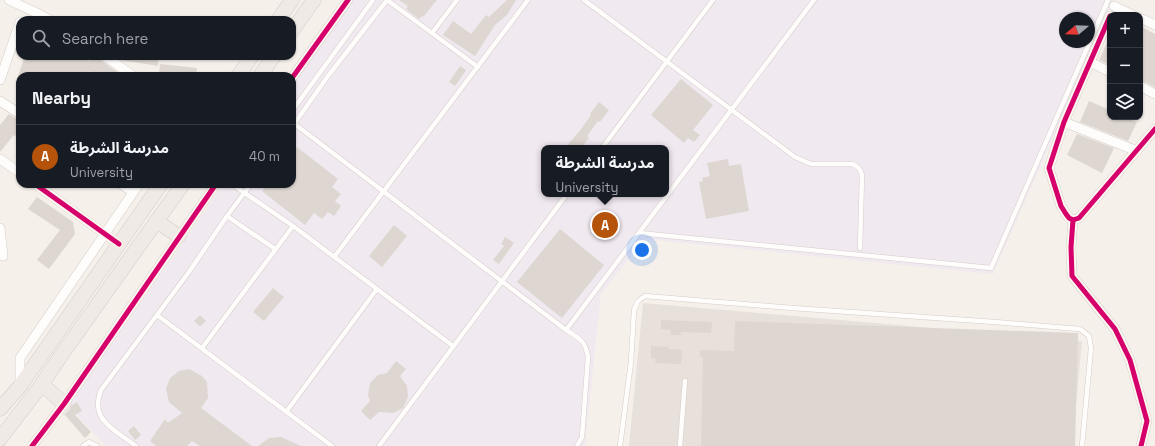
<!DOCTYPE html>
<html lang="en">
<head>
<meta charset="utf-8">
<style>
	:root { --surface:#171b24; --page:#20242c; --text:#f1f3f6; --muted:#9ea1a6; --line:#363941; --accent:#b45309 }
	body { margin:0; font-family:"Space Grotesk","Noto Sans Arabic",sans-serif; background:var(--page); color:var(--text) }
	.controls { position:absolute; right:12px; top:12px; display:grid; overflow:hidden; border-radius:8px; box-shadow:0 1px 3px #0004 }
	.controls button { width:36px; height:36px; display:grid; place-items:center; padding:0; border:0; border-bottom:1px solid var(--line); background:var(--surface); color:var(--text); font:20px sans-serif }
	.compass { position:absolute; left:1059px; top:12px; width:36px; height:36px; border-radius:50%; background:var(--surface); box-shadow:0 1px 3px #0004; rotate:251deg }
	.you { position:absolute; left:642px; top:250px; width:14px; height:14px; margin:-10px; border:3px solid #fff; border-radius:50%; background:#1a73e8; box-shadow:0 0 0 6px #1a73e833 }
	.badge { display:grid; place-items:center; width:26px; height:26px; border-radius:50%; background:var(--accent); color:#fff; font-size:13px; font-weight:700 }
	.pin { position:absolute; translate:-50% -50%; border:2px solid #fff; box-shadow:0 1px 4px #0006 }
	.popup { position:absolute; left:541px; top:145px; width:128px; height:52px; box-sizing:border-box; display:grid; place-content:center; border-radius:8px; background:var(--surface); filter:drop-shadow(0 1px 3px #0005); font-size:13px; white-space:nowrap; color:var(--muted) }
	.popup b { font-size:15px; color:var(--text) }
	.popup::after { content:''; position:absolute; left:50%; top:100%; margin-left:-8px; border:8px solid transparent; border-top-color:var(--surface) }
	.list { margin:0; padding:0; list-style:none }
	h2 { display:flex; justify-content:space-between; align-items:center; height:52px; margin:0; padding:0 16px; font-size:17px }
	h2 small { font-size:13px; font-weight:400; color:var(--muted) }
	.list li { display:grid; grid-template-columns:26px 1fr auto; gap:12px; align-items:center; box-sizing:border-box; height:64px; padding:0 16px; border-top:1px solid var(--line) }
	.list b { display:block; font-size:15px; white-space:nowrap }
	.list p { margin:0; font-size:13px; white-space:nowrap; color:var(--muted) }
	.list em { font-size:13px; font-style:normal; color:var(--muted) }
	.icon { flex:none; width:22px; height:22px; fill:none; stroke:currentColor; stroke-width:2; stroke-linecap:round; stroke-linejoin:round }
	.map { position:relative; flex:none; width:1155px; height:446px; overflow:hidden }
	.search { position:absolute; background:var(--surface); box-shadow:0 1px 3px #0004; left:16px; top:16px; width:280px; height:44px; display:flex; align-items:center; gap:10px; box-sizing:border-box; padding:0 14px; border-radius:12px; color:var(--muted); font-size:15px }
	.panel { position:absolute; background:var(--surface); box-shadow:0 1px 3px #0004; left:16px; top:72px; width:280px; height:116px; border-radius:12px }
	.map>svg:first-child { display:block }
	.industrial { fill:#e7e0db }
	.education { fill:#f1e9f0; fill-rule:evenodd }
	.building { fill:#ded6d0 }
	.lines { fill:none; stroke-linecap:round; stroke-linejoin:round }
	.service-casing { stroke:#d4cdc9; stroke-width:5.5 }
	.minor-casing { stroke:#d4cdc9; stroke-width:10 }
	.trunk-casing { stroke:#d3cbc7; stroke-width:15 }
	.service { stroke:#fefdfc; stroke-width:4.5 }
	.minor { stroke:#fefdfc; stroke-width:9 }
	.trunk { stroke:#f0eae6; stroke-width:14 }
	.cycleway-casing { stroke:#fcf5ec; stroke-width:8 }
	.cycleway { stroke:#d6006c; stroke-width:5 }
</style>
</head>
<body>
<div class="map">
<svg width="1155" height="446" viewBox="0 0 1155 446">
	<rect width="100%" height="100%" fill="#f5f0ea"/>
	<path class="industrial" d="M 643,303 L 1082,341 L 1072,446 L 629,446 Z"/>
	<path class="education" d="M 353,0 L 1114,0 L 993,274 L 644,239 L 601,294 L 585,446 L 106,446 L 68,406 L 224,184 L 292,184 L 292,87 ZM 1065,18 L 1089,18 L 1089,42 L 1065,42 ZM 544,148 L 666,148 L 666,194 L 544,194 Z"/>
	<path class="building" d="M 399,0 L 437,0 L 423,17 L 422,16 L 419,19 L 406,9 L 408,6 Z
		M 507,0 L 516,0 L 507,15 L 495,25 L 475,56 L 443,35 L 453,21 L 471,34 L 486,15 L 489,17 Z
		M 1140,26 L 1155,34 L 1155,87 L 1140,80 Z
		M 1110,37 L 1110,65 L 1099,60 Z
		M 25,56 L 83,56 L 89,61 L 92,56 L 99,56 L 102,61 L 123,76 L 97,76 L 90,71 L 86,76 L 18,76 Z
		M 118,56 L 159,56 L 158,66 L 121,60 L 118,58 Z
		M 160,64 L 197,68 L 196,76 L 159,76 Z
		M 460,66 L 466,70 L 455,86 L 449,82 Z
		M 681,79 L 713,105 L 693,130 L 700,135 L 694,142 L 688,138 L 684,143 L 651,115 Z
		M 1089,101 L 1110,110 L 1110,117 L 1125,117 L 1137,122 L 1128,141 L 1080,122 Z
		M 599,102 L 609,110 L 600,122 L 598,121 L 587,136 L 589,138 L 581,148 L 565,148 L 582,128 L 591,115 L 590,114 Z
		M 9,114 L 20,121 L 20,139 L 14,135 L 0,152 L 0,125 Z
		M 1077,134 L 1114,148 L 1102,173 L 1067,155 Z
		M 297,147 L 338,179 L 332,187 L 341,194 L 335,201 L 341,206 L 334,216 L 328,212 L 322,219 L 314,213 L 305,225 L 262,191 L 268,184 L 292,184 L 292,154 Z
		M 728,159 L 729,166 L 741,164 L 749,211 L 706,219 L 699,182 L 703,181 L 702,178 L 710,176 L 707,163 Z
		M 37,197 L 73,222 L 75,234 L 49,269 L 37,260 L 60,230 L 28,209 Z
		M 394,225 L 407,236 L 382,267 L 369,256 Z
		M 560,229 L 604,265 L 562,318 L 517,282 Z
		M 505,237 L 514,243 L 499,264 L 493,260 L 504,246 L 501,244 Z
		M 273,288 L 284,297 L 264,321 L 253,312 Z
		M 200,315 L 206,321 L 200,326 L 194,321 Z
		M 661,320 L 712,322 L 711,333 L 681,332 L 681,335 L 671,335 L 671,330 L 661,329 Z
		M 735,321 L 1078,333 L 1075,446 L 701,446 L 703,357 L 700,357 L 700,350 L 734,351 Z
		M 651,346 L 669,347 L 669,349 L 682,350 L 681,364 L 655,363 L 656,359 L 651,358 Z
		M 396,361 L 406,369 L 400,376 L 407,386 L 408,397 L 403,408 L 393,413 L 379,412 L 370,420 L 361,411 L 370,401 L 368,395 L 370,383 L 378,375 L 387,373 Z
		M 189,369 L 202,376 L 207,382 L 208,398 L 201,408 L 252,446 L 200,446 L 192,441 L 187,446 L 156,446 L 150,441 L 165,419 L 168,423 L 182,413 L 169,402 L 166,389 L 170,378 L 179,371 Z
		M 77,402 L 82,411 L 75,415 L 91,432 L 85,438 L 64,414 L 70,410 L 72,405 Z
		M 134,426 L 141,435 L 135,440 L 128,431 Z
		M 281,437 L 301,446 L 258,446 L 269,438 Z"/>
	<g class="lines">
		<g class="service-casing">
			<path id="service" d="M 387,0 L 478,67
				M 584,0 L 795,157 L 811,164 L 852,164 C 858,166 860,169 862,175 L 860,248
				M 432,33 L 457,0
				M 292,111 L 373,0
				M 292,122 L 566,330 L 814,0
				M 292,127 L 328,76 L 387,0
				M 602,148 L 713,0
				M 238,184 L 236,187 L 293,226 L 453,346
				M 227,216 L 275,249
				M 639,233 L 991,268 L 1108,0
				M 334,257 L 528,0
				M 157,315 L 332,446
				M 566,330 C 580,339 585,340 588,357 L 582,437 L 577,446
				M 202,348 L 293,226
				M 286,412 L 377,289
				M 83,446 L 89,442 L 97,446
				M 136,446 C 115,430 89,420 101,390 L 189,272 L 227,216 L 251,184
				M 379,446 L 567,194
				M 620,446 L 631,362 L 634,310 L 638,301 L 645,296 L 792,308 L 995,322 L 1080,329 L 1089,336 L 1091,348 L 1082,446
				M 680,446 L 685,381"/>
		</g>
		<g class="minor-casing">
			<path id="minor" d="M 9,0 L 37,13 L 50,20
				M 1114,6 L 1133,15
				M 1110,16 L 1064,122 L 1049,168 L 1061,206 L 1066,214 L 1069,218 L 1073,220 L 1079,218 L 1155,129
				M 1140,18 L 1155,25
				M 105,56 L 133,76
				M 1090,62 L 1110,72
				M 292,78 L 348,0
				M 0,80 L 20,22
				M 1140,86 L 1155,94
				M 0,101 L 20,114
				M 1064,122 L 1137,151
				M 0,159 L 20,173
				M 35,184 L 119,244
				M 121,184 L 133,192
				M 1073,220 L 1071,247 L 1072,276 L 1115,329 L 1130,360 L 1147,421 L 1141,446
				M 0,228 L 3,256
				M 20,386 L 20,358 L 139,184
				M 32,446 L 64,404 L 216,184"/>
		</g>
		<g class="trunk-casing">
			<path id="trunk" d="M 278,20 L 292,0
				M 292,31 L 314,0
				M 238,76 L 252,56
				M 260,76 L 274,56
				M 156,221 L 179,236
				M 42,384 L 64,404
				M 0,409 L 20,386 L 161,184
				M 0,439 L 42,384 L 60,357 L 183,184"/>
		</g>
		<use href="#service" class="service"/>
		<use href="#minor" class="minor"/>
		<use href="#trunk" class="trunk"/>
		<g class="cycleway-casing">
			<path id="cycleway" d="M 1110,16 L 1064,122 L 1049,168 L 1061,206 L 1066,214 L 1069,218 L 1073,220 L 1079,218 L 1155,129
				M 292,78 L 348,0
				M 35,184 L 119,244
				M 1073,220 L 1071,247 L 1072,276 L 1115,329 L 1130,360 L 1147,421 L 1141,446
				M 32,446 L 64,404 L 216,184"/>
		</g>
		<use href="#cycleway" class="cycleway"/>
	</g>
</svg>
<div class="controls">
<button>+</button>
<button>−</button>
<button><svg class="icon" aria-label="layers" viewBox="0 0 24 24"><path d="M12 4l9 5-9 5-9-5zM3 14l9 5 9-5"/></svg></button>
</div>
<svg class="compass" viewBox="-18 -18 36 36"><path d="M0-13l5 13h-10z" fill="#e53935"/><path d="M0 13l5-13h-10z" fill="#9ea1a6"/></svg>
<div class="you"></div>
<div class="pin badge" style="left:605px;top:225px">A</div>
<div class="popup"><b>مدرسة الشرطة</b>University</div>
<div class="search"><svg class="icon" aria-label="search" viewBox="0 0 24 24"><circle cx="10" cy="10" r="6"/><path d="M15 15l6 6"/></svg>Search here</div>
<section class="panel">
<h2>Nearby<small></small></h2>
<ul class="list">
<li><span class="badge">A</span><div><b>مدرسة الشرطة</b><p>University</p></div><em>40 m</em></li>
</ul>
</section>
</div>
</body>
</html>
